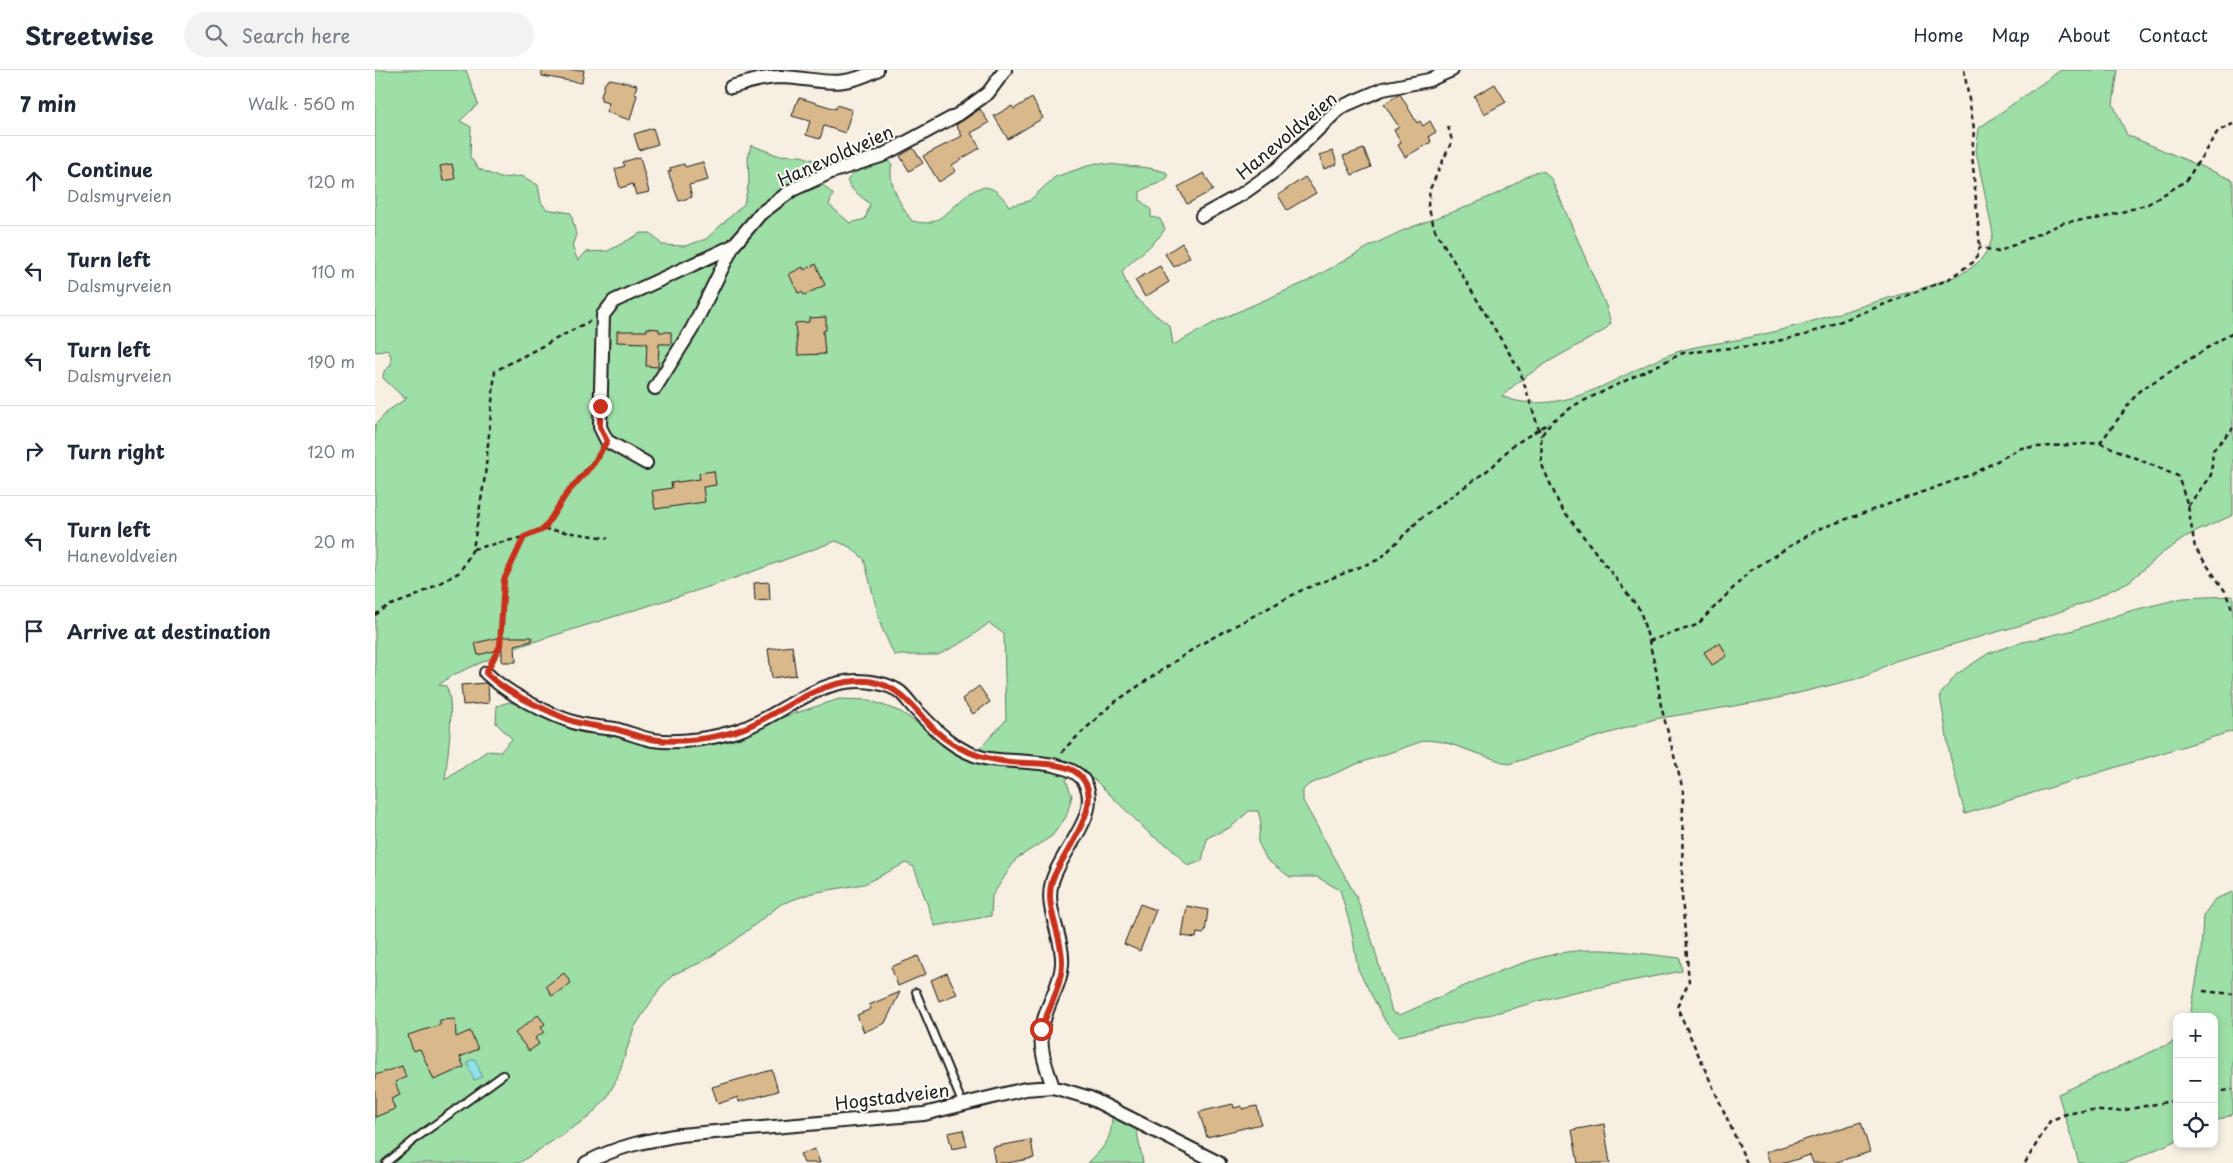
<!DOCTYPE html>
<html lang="en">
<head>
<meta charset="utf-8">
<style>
	:root { --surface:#fff; --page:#f2f2f3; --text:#1f2937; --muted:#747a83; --line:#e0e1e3 }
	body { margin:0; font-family:"Playpen Sans",sans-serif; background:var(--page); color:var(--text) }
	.controls { position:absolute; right:15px; bottom:15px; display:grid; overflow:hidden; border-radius:10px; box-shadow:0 2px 8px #0003 }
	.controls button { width:45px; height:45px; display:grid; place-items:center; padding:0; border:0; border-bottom:1px solid var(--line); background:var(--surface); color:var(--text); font:25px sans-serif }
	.stop { position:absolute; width:15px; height:15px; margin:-11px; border:4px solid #c8321e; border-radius:50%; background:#fff }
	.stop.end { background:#c8321e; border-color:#fff; box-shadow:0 1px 5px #0008 }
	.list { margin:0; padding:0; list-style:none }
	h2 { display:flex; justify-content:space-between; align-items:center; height:65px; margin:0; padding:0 20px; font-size:21px }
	h2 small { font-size:16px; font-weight:400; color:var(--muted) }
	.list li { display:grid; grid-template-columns:32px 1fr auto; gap:15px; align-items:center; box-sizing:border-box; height:90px; padding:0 20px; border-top:1px solid var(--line) }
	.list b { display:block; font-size:19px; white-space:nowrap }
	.list p { margin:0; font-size:16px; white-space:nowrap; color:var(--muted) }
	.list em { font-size:16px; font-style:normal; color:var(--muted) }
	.icon { flex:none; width:28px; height:28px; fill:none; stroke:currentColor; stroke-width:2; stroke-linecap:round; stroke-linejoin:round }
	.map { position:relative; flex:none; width:1858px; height:1093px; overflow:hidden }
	header { display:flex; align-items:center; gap:30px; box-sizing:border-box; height:70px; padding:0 25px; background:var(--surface); border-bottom:1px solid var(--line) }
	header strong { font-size:24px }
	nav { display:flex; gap:28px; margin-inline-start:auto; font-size:18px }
	.search { width:350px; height:45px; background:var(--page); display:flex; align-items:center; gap:12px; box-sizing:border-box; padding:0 18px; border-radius:28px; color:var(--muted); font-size:19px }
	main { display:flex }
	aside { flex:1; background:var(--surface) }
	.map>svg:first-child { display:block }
	.green { fill:#9edea7; stroke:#5d7d62; fill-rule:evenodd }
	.water { fill:#8fe1e8; stroke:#619296 }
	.building { fill:#d9b98c; stroke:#1c1c1c }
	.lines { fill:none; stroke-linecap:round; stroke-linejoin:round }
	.lane-casing { stroke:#1c1c1c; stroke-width:10 }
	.street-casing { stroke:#1c1c1c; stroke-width:16 }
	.path { stroke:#1c1c1c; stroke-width:2.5; stroke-dasharray:5 4; stroke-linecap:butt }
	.lane { stroke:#fdfcf7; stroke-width:6 }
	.street { stroke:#fdfcf7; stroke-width:12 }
	.route { stroke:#c8321e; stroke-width:6 }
	.labels { text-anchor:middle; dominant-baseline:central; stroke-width:4; stroke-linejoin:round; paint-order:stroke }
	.street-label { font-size:18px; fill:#1c1c1c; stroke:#fdfcf7 }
</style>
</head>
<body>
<header>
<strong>Streetwise</strong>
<div class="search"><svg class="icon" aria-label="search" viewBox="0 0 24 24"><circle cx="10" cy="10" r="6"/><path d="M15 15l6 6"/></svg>Search here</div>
<nav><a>Home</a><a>Map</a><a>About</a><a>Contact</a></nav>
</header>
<main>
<aside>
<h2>7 min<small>Walk · 560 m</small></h2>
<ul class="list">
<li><svg class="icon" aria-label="ahead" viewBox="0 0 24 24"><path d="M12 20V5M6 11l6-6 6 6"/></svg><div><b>Continue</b><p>Dalsmyrveien</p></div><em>120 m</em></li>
<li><svg class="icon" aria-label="left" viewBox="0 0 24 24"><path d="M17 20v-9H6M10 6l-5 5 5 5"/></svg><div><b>Turn left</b><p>Dalsmyrveien</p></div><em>110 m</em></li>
<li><svg class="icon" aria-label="left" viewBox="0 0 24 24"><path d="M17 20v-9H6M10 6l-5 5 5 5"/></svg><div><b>Turn left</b><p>Dalsmyrveien</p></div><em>190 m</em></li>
<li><svg class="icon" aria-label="right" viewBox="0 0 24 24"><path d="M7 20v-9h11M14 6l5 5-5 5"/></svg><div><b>Turn right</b></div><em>120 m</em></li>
<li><svg class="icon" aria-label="left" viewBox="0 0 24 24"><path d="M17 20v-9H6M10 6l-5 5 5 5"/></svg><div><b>Turn left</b><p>Hanevoldveien</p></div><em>20 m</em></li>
<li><svg class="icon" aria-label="arrive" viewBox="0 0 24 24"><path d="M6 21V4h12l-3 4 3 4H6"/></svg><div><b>Arrive at destination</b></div></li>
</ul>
</aside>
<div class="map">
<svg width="1858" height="1093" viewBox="0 0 1858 1093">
	<rect width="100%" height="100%" fill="#f6efe2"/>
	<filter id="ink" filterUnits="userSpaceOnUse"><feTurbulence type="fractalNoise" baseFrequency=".02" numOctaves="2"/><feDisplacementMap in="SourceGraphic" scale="10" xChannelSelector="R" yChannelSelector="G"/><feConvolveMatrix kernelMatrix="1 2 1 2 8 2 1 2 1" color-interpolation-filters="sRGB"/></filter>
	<g filter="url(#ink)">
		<path class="green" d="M 0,0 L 91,0 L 103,34 L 85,51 L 96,57 L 95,87 L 104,99 L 125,108 L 147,106 L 163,115 L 166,132 L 171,139 L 196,143 L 201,165 L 197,176 L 203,191 L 211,182 L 233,181 L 266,163 L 276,163 L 287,175 L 310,176 L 331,169 L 369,134 L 374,112 L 373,88 L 376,75 L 402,85 L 426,86 L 445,92 L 431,107 L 425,117 L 429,123 L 448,115 L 458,124 L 454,135 L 475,153 L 490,149 L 495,134 L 478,120 L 472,111 L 479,102 L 511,90 L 517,94 C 512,113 526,136 537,151 C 542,152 551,154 556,152 C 586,142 604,90 634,136 L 654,131 L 680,107 L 721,93 L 774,98 L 791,102 L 793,107 C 785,115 774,115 765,122 L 765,130 L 776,140 L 776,147 L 785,149 L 790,159 C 779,176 761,186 747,201 C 755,230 774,239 795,256 L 798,275 L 844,250 L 933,211 L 995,176 L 1029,160 L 1091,137 L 1128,121 L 1156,104 L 1163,101 L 1170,102 L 1177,110 L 1231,236 L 1236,253 L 1230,260 C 1194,281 1158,297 1127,326 C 1143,334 1165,334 1182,331 C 1224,324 1261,296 1302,282 C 1326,274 1351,273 1376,267 C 1419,258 1461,244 1503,231 C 1533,222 1566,215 1593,200 C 1606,192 1615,180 1618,164 L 1601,81 L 1604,58 L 1686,0 L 1743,0 L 1738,34 L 1752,65 L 1858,110 L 1858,445 L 1814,465 L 1786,484 L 1755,511 L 1712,532 L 1650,554 L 1520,591 L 1489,607 L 1395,630 L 1280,649 L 1134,694 L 1069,672 L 1051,670 L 982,694 L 933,715 L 928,720 L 928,731 L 981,826 L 997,870 L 1017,942 L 1025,945 C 1081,921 1152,882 1213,880 C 1243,879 1275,885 1305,888 L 1307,901 L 1194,923 L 1088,952 L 1024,966 L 1010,951 L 983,899 L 976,858 L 965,820 L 942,807 L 915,807 L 892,790 L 883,772 L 886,752 L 883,741 L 874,741 L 856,757 L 832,768 L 827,791 L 813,796 L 795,777 L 776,765 L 720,710 L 698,700 L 691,710 L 697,726 L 691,747 L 677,766 L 641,789 L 617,826 L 616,846 L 560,856 L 539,797 L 531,793 L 489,814 L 437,823 L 406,834 L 358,872 L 327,892 L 299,904 L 285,918 L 259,958 L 242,1009 L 231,1029 L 214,1047 L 144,1093 L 0,1093 L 0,355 L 14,340 L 32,328 L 28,327 L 8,308 L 9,301 L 16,295 L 16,286 L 12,280 L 3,282 L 0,281 ZM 461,471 L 475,477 L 489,489 L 506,556 L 519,585 L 563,585 L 590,571 L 614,553 L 629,564 L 631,650 L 607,676 L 588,685 L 526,642 L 494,630 L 464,629 L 396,651 L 299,672 L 265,667 L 134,632 L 122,636 L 121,653 L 137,669 L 125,682 L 112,681 L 70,710 C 72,688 81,634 71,616 L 64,615 L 76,606 L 139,578 L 349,512 Z
			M 1858,526 L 1858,661 L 1590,744 L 1575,686 L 1565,625 L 1582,604 L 1614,583 L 1644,573 L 1699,560 L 1755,541 L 1808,528 Z
			M 1858,822 L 1858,1044 L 1839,1052 L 1839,947 L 1815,947 L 1826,884 L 1828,846 L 1840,829 Z
			M 1802,968 L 1802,1070 L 1751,1093 L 1704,1093 L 1683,1024 L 1796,973 Z
			M 737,1045 L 761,1057 L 768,1093 L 713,1093 C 730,1076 737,1070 737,1045 Z"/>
		<path class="water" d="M 100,989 L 107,1007 L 99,1010 L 92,992 Z"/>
		<path class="building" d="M 167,0 L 209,0 L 207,13 L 167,6 Z
			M 235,9 L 262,15 L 259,24 L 262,25 L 255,50 L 231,42 L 234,33 L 226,31 L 226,26 L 230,13 Z
			M 1120,14 L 1131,32 L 1109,44 L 1099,26 Z
			M 1025,24 L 1042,53 L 1045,51 L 1048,56 L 1055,51 L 1061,62 L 1054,66 L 1056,72 L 1030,87 L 1023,75 L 1026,73 L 1019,60 L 1024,57 L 1009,34 Z
			M 425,28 L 461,39 L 462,35 L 477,40 L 470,63 L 449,56 L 445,69 L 431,65 L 435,51 L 417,46 L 423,29 Z
			M 657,28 L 668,48 L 633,69 L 619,46 L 637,36 L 639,39 Z
			M 605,39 L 614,53 L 596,63 L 605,78 L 577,95 L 581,101 L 564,112 L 548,86 L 587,66 L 581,55 Z
			M 278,58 L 283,74 L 264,80 L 259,64 Z
			M 538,78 L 548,93 L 534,101 L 525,86 Z
			M 989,79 L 996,97 L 977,105 L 968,86 Z
			M 958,81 L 962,94 L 949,99 L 944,85 Z
			M 265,87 L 274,122 L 261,125 L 258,114 L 245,118 L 240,99 L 250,96 L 248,92 Z
			M 328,92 L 333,110 L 314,115 L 317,127 L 304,131 L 293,102 L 296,101 L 295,98 L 309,94 L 310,97 Z
			M 77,94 L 80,109 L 68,111 L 65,96 Z
			M 829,103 L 838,120 L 812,134 L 803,117 Z
			M 930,107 L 941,123 L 912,140 L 903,125 Z
			M 807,173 L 815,187 L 799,197 L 790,184 Z
			M 441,194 L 450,215 L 429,225 L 427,222 L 423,223 L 414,204 L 428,197 L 429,200 Z
			M 785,196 L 794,212 L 770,227 L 760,210 Z
			M 451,247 L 451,260 L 448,261 L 450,284 L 423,285 L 420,253 L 434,252 L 434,248 Z
			M 272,258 L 284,259 L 284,262 L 296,262 L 296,274 L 284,274 L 283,297 L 271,296 L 272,273 L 242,272 L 242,261 L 272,261 Z
			M 339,401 L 341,415 L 328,417 L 330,432 L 280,439 L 277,421 L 297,418 L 296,413 L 325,409 L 324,403 Z
			M 394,512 L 395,530 L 380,531 L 379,513 Z
			M 127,567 L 157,567 L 157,571 L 140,575 L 141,592 L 127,592 L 127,579 L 103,585 L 100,573 Z
			M 1345,573 L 1352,586 L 1337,595 L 1329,582 Z
			M 417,576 L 421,605 L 397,608 L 393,579 Z
			M 110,613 L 113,615 L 114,633 L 88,635 L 86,615 Z
			M 604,616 L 615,632 L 598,644 L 587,629 Z
			M 765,834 L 781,840 L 765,881 L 749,874 Z
			M 812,836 L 833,840 L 830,862 L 828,864 L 822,863 L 821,868 L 807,866 Z
			M 543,886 L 551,904 L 523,916 L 516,897 Z
			M 189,903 L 196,913 L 177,926 L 171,916 Z
			M 572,903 L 582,924 L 564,931 L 556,910 Z
			M 525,922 L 510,953 L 489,962 L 482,945 L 496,939 L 494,935 Z
			M 163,945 L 170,954 L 166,957 L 169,962 L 160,968 L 164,974 L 154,981 L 140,963 Z
			M 80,949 L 81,967 L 95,961 L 103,979 L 85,987 L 89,997 L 59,1010 L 45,979 L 38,981 L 33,965 L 65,955 L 65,950 Z
			M 27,996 L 31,1007 L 20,1012 L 25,1025 L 16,1029 L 20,1039 L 0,1047 L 0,1005 Z
			M 397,1000 L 403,1021 L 364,1032 L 363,1027 L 343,1034 L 337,1017 Z
			M 858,1034 L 859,1038 L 867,1036 L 867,1039 L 882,1036 L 886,1054 L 832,1067 L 824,1042 Z
			M 1486,1052 L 1495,1082 L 1458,1093 L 1438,1093 L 1435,1085 L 1410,1093 L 1395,1093 L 1391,1082 Z
			M 1229,1054 L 1235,1093 L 1203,1093 L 1197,1060 Z
			M 588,1060 L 592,1076 L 577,1079 L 573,1063 Z
			M 656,1070 L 659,1088 L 632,1093 L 620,1093 L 617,1077 Z
			M 440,1079 L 445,1093 L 429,1093 L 425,1084 Z"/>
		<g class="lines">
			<g class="lane-casing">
				<path id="lane" d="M 541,922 L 588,1035
					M 11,1093 L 44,1066 L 128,1005"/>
			</g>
			<g class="street-casing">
				<path id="street" d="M 356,17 C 372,13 388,7 405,7 C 446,8 461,21 502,0
					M 827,146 L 867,124 L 901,100 L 966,37 L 1008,19 L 1054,10 L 1077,0
					M 280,318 L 317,259 L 358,176 L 385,144 L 417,120 L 456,102 L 506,86 L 584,44 L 613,23 L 630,0
					M 271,393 L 232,371 L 225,357 L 228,245 L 239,231 L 358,176
					M 111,603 C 133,624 172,644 201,653 C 213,657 227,657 240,659 C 253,662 265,668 278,670 C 305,674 339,668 365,660 C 405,646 439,611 483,611 C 496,611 514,614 525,622 C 531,627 536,635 542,641 C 561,661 580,681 609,688 C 635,694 697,687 710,713 C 727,745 685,781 677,812 C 669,839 689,867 687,894 C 686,917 669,937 667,960 C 664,980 672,999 678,1017
					M 211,1093 C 243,1076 270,1071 305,1065 L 549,1044 L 650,1019 L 678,1017 L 715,1028 L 844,1093"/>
			</g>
			<path class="path" d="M 1589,0 L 1599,59 L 1597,84 L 1605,177
				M 1073,56 L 1077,71 L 1055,119 L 1053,136 L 1060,160 L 1145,301 L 1166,366
				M 1725,373 L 1803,406 L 1813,436 L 1820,478 L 1850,521 L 1858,542
				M 1813,436 L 1836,405 L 1838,380 L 1858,358
				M 169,459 L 233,468
				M 98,479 L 149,467 L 169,459 L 192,423 L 225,383
				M 0,545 L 13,536 L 39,527 L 85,502 L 98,479 L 110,406 L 120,301 L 215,251
				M 1274,571 L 1322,555 L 1375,501 L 1441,460 L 1598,404 L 1646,378 L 1725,373 L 1764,321 L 1858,262
				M 117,591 L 125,576 L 129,509 L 149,467
				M 687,683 L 690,678 L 737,634 L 824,575 L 927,520 L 1005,489 L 1045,449 L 1117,397 L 1137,376 L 1174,353
				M 1828,921 L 1858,924
				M 1839,1023 L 1858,1019
				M 1372,1093 L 1302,937 L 1314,912 L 1307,827 L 1308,720 L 1286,636 L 1281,600 L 1274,571 L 1265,540 L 1185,436 L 1167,395 L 1166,366 L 1176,352 L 1200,335 L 1308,283 L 1384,275 L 1430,265 L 1572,210 L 1600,191 L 1605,177 L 1623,182 L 1690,152 L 1727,148 L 1773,134 L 1811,111 L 1843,61 L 1858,54
				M 1650,1093 L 1675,1051 L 1691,1044 L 1714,1040 L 1739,1042 L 1802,1030"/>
			<use href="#lane" class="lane"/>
			<use href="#street" class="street"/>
		</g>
	</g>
	<g class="lines" filter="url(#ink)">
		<path class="route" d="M 225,336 L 225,357 L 232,371 L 219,393 L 192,423 L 169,459 L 149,467 L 129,510 L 125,576 L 111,603 C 131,622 154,632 178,643 C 187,647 195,651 204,653 C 216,656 228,657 240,659 C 252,662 264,667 276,669 C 301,674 343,668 367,659 C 405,644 439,613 481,611 C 532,608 541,652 578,674 C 596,685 614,690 635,692 C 652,694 688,691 702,703 C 736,730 687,782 677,811 C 669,838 688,866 687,893 C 687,914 674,939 666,959"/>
	</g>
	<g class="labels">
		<g class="street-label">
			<text transform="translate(911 65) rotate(-40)">Hanevoldveien</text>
			<text transform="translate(460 85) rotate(-24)">Hanevoldveien</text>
			<text transform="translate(517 1026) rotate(-7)">Hogstadveien</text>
		</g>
	</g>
</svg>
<div class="controls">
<button>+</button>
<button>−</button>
<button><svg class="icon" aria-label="locate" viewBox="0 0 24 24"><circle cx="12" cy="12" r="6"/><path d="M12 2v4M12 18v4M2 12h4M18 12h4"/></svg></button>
</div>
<div class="stop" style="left:666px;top:959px"></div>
<div class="stop end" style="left:225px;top:336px"></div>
</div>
</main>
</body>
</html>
